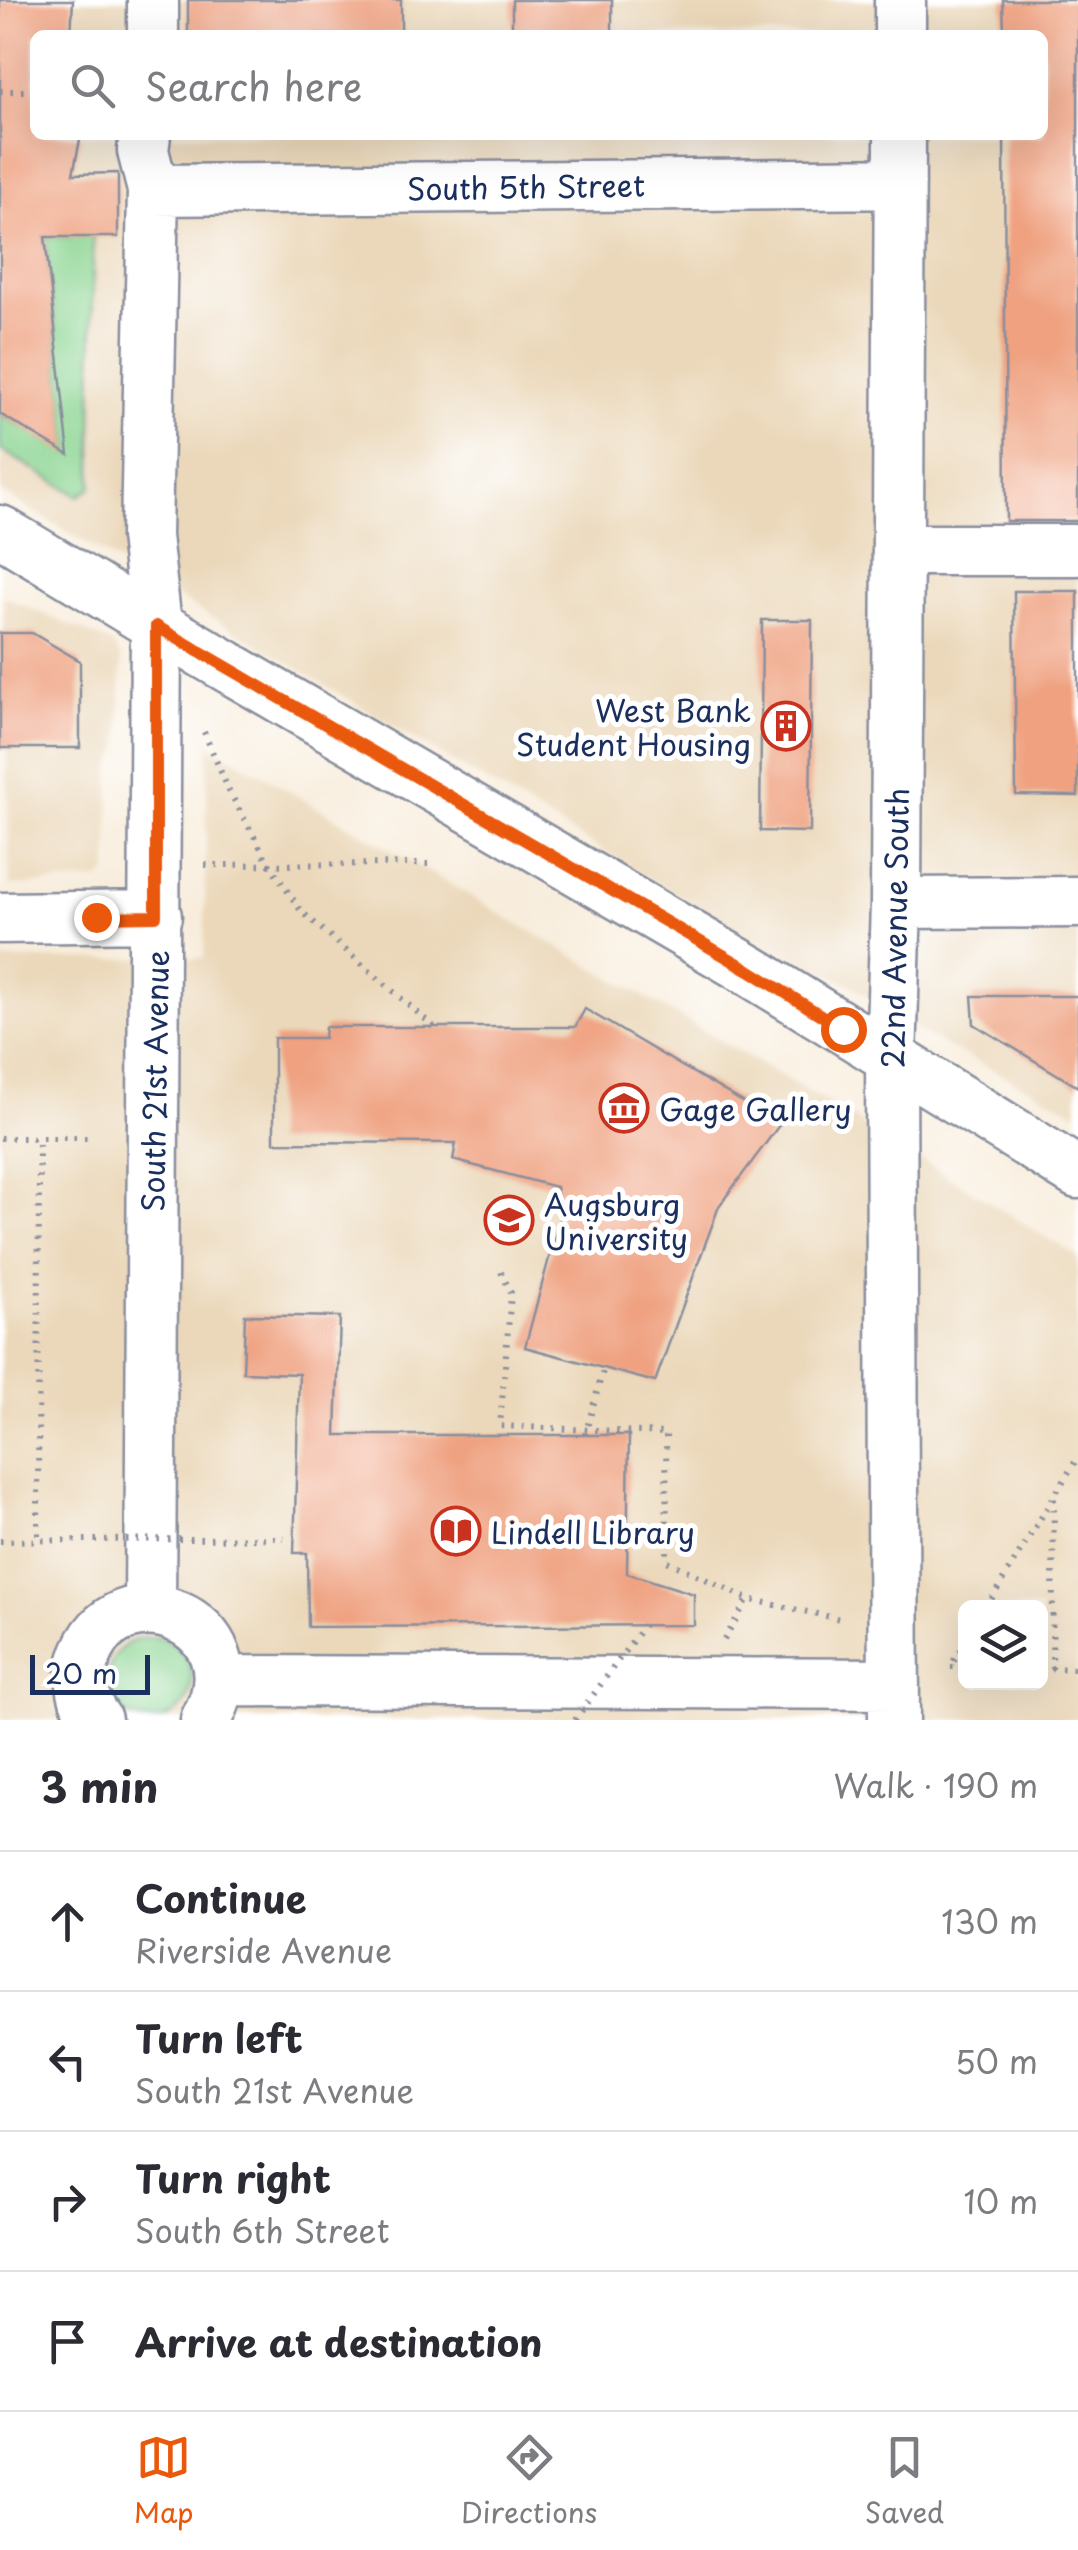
<!DOCTYPE html>
<html lang="en">
<head>
<meta charset="utf-8">
<style>
	:root { --surface:#fff; --page:#f2f2f3; --text:#2b2b33; --muted:#7c7c81; --line:#e1e1e2; --accent:#ea580c }
	body { margin:0; font-family:"Playpen Sans",sans-serif; background:var(--page); color:var(--text) }
	.controls { position:absolute; right:30px; bottom:30px; display:grid; overflow:hidden; border-radius:15px; box-shadow:0 10px 40px #0002 }
	.controls button { width:90px; height:90px; display:grid; place-items:center; padding:0; border:0; border-bottom:2px solid var(--line); background:var(--surface); color:var(--text); font:50px sans-serif }
	.scale { position:absolute; left:30px; bottom:25px; width:120px; box-sizing:border-box; padding-left:10px; border:5px solid #1b2f5e; border-top:0; font-size:28px; line-height:35px; white-space:nowrap; color:#1b2f5e; -webkit-text-stroke:8px #fff; paint-order:stroke }
	.stop { position:absolute; width:30px; height:30px; margin:-22px; border:8px solid #ea580c; border-radius:50%; background:#fff }
	.stop.end { background:#ea580c; border-color:#fff; box-shadow:0 2px 10px #0008 }
	.list { margin:0; padding:0; list-style:none }
	h2 { display:flex; justify-content:space-between; align-items:center; height:130px; margin:0; padding:0 40px; font-size:42px }
	h2 small { font-size:32px; font-weight:400; color:var(--muted) }
	.list li { display:grid; grid-template-columns:65px 1fr auto; gap:30px; align-items:center; box-sizing:border-box; height:140px; padding:0 40px; border-top:2px solid var(--line) }
	.list b { display:block; font-size:38px; white-space:nowrap }
	.list p { margin:0; font-size:32px; white-space:nowrap; color:var(--muted) }
	.list em { font-size:32px; font-style:normal; color:var(--muted) }
	.icon { flex:none; width:55px; height:55px; fill:none; stroke:currentColor; stroke-width:2; stroke-linecap:round; stroke-linejoin:round }
	.map { position:relative; flex:none; width:1078px; height:1720px; overflow:hidden }
	.search { position:absolute; background:var(--surface); box-shadow:0 10px 40px #0002; left:30px; right:30px; top:30px; height:110px; display:flex; align-items:center; gap:25px; box-sizing:border-box; padding:0 35px; border-radius:15px; color:var(--muted); font-size:38px }
	.sheet { height:690px; background:var(--surface) }
	nav { display:flex; justify-content:space-around; align-items:center; box-sizing:border-box; height:140px; border-top:2px solid var(--line); background:var(--surface); font-size:28px; color:var(--muted) }
	nav a { display:grid; justify-items:center; gap:5px }
	nav .on { color:var(--accent) }
	.map>svg:first-child { display:block }
	.built { fill:#ebd8ba; fill-rule:evenodd }
	.green { fill:#89d490; stroke:#528277; stroke-width:2.5 }
	.building { fill:#efa180 }
	.lines { fill:none; stroke-linecap:round; stroke-linejoin:round }
	.minor-casing { stroke:#8a8e9d; stroke-width:55 }
	.path { stroke:#8a8e9d; stroke-width:6; stroke-dasharray:2.5 8; stroke-linecap:butt }
	.minor { stroke:#fff; stroke-width:50 }
	.path-bridge { stroke:#8a8e9d; stroke-width:6; stroke-dasharray:2.5 8; stroke-linecap:butt }
	.route { stroke:#ea580c; stroke-width:12 }
	.labels { text-anchor:middle; dominant-baseline:central; stroke-width:10; stroke-linejoin:round; paint-order:stroke }
	.street-label { font-size:30px; fill:#1b2f5e; stroke:#fff }
	.poi-label { font-size:30px; fill:#1b2f5e; stroke:#fff; text-anchor:start }
</style>
</head>
<body>
<div class="map">
<svg width="1078" height="1720" viewBox="0 0 1078 1720">
	<rect width="100%" height="100%" fill="#fff"/>
	<filter id="ink" filterUnits="userSpaceOnUse"><feTurbulence type="fractalNoise" baseFrequency=".01" numOctaves="2"/><feDisplacementMap in="SourceGraphic" scale="20" xChannelSelector="R" yChannelSelector="G"/><feConvolveMatrix kernelMatrix="1 2 1 2 8 2 1 2 1" color-interpolation-filters="sRGB"/></filter>
	<filter id="wash" filterUnits="userSpaceOnUse"><feTurbulence type="fractalNoise" baseFrequency=".0048" numOctaves="4" result="noise"/><feDisplacementMap in="SourceGraphic" scale="40" xChannelSelector="R" yChannelSelector="G"/><feGaussianBlur stdDeviation="2.25" result="paint"/><feColorMatrix in="noise" values="0 0 0 0 0 0 0 0 0 0 0 0 0 0 0 0 0 1.4 0 .05"/><feComposite in="paint" operator="in"/></filter>
	<g filter="url(#wash)">
		<rect width="100%" height="100%" fill="#f8eddc"/>
		<path class="built" d="M 0,0 L 1078,0 L 1078,1113 L 929,1037 L 850,984 L 779,956 L 0,491 ZM 35,35 L 1043,35 L 1043,135 L 35,135 Z
			M 4,597 L 111,643 L 121,658 L 120,747 L 111,767 L 108,872 L 100,880 L 10,886 Z
			M 208,744 L 855,1119 L 1078,1257 L 1078,1720 L 0,1720 L 0,960 L 204,958 ZM 966,1608 L 1040,1608 L 1040,1682 L 966,1682 Z"/>
		<path class="green" d="M 45,237 L 93,237 L 92,487 L 79,496 L 0,449 L 0,414 L 69,454 Z
			M108 1679a42 42 0 1 1 84 0a42 42 0 1 1-84 0Z"/>
		<g id="blocks">
			<path class="building" d="M 0,0 L 73,0 L 71,35 L 35,35 L 35,135 L 81,135 L 73,174 L 118,173 L 118,237 L 45,237 L 69,455 L 0,414 Z
				M 188,0 L 401,0 L 401,35 L 188,35 Z
				M 512,0 L 612,0 L 612,35 L 512,35 Z
				M 1003,0 L 1078,0 L 1078,521 L 1006,521 L 1004,135 L 1043,135 L 1043,35 L 1004,35 Z
				M 1014,591 L 1078,591 L 1078,796 L 1016,795 Z
				M 762,620 L 812,620 L 810,832 L 760,831 Z
				M 0,633 L 32,633 L 80,661 L 80,748 L 0,748 Z
				M 972,996 L 1078,996 L 1078,1087 L 974,1024 Z
				M 585,1009 L 780,1124 L 719,1206 L 655,1382 L 525,1347 L 561,1214 L 556,1187 L 453,1160 L 456,1143 L 274,1142 L 274,1038 L 324,1038 L 325,1027 L 575,1027 Z
				M 245,1315 L 340,1317 L 336,1435 L 629,1435 L 627,1573 L 694,1594 L 694,1625 L 308,1627 L 307,1553 L 294,1553 L 299,1374 L 243,1372 Z"/>
		</g>
	</g>
	<g filter="url(#ink)">
		<use href="#blocks" fill-opacity="0" stroke="#8a8e9d" stroke-width="2.5"/>
		<g class="lines">
			<g class="minor-casing">
				<path id="minor" d="M 153,0 L 153,35
					M 900,35 L 900,0
					M 145,135 L 143,151 L 153,190 L 146,536 L 156,625 L 150,1610
					M 153,190 L 900,183
					M 0,531 L 156,625 L 749,970 L 1078,1173
					M 898,550 L 1078,550
					M 896,903 L 1078,902
					M 0,918 L 156,916
					M 220,1681 L 894,1684
					M 96,1720 C 84,1704 78,1681 84,1661 C 114,1564 262,1620 206,1720
					M 894,1720 L 891,1060 L 896,903 L 900,135"/>
			</g>
			<path class="path" d="M 0,91 L 35,91
				M 204,732 L 229,791 L 270,865 L 301,911 L 434,1027
				M 205,865 L 432,864
				M 0,1138 L 92,1138
				M 501,1272 L 511,1293 L 500,1426 L 666,1433 L 667,1561 L 748,1599 L 840,1619
				M 38,1535 L 39,1138
				M 986,1608 L 1078,1457
				M 724,1640 L 748,1599
				M 966,1641 L 950,1667 L 966,1667
				M 1040,1668 L 1078,1669
				M 1052,1669 L 1054,1497"/>
			<use href="#minor" class="minor"/>
			<path class="path-bridge" d="M 585,1435 L 604,1367
				M 0,1541 L 284,1538
				M 575,1720 L 644,1625"/>
		</g>
	</g>
	<g class="lines" filter="url(#ink)">
		<path class="route" d="M 96,917 L 156,916 L 156,626 L 749,970 L 843,1029"/>
	</g>
	<defs>
		<g id="building-ring" transform="scale(2.5)"><circle r="9.5" fill="#fff" stroke="#c8321e" stroke-width="1.5"/><path d="M-4-6H4V6H1V3H-1V6H-4ZM-2.5-4.3h1.7v1.8h-1.7ZM.8-4.3h1.7v1.8H.8ZM-2.5-1h1.7V.8h-1.7ZM.8-1h1.7V.8H.8Z" fill="#c8321e"/></g>
		<g id="museum-ring" transform="scale(2.5)"><circle r="9.5" fill="#fff" stroke="#c8321e" stroke-width="1.5"/><path d="M0-6L6-3V-2H-6V-3ZM-5-1h2V3h-2ZM-1-1h2V3h-2ZM3-1h2V3H3ZM-6 4H6V6H-6Z" fill="#c8321e"/></g>
		<g id="university-ring" transform="scale(2.5)"><circle r="9.5" fill="#fff" stroke="#c8321e" stroke-width="1.5"/><path d="M0-5L7-2L0 1L-7-2ZM-4 1L0 2.5L4 1V4Q0 6-4 4Z" fill="#c8321e"/></g>
		<g id="library-ring" transform="scale(2.5)"><circle r="9.5" fill="#fff" stroke="#c8321e" stroke-width="1.5"/><path d="M-6-4Q-3-5.5-.7-3.5V5Q-3 3-6 4ZM6-4Q3-5.5 .7-3.5V5Q3 3 6 4Z" fill="#c8321e"/></g>
	</defs>
	<g fill-rule="evenodd">
		<use href="#building-ring" x="786" y="726"/>
		<use href="#museum-ring" x="624" y="1108"/>
		<use href="#university-ring" x="509" y="1220"/>
		<use href="#library-ring" x="456" y="1531"/>
	</g>
	<g class="labels">
		<g class="street-label">
			<text transform="translate(526 186) rotate(-1)">South 5th Street</text>
			<text transform="translate(894 928) rotate(-89)">22nd Avenue South</text>
			<text transform="translate(154 1081) rotate(-89)">South 21st Avenue</text>
		</g>
		<g class="poi-label">
			<text x="751" y="709" text-anchor="end">West Bank<tspan x="751" dy="34">Student Housing</tspan></text>
			<text x="659" y="1108">Gage Gallery</text>
			<text x="544" y="1203">Augsburg<tspan x="544" dy="34">University</tspan></text>
			<text x="491" y="1531">Lindell Library</text>
		</g>
	</g>
</svg>
<div class="controls">
<button><svg class="icon" aria-label="layers" viewBox="0 0 24 24"><path d="M12 4l9 5-9 5-9-5zM3 14l9 5 9-5"/></svg></button>
</div>
<div class="scale">20 m</div>
<div class="stop" style="left:843px;top:1029px"></div>
<div class="stop end" style="left:96px;top:917px"></div>
<div class="search"><svg class="icon" aria-label="search" viewBox="0 0 24 24"><circle cx="10" cy="10" r="6"/><path d="M15 15l6 6"/></svg>Search here</div>
</div>
<section class="sheet">
<h2>3 min<small>Walk · 190 m</small></h2>
<ul class="list">
<li><svg class="icon" aria-label="ahead" viewBox="0 0 24 24"><path d="M12 20V5M6 11l6-6 6 6"/></svg><div><b>Continue</b><p>Riverside Avenue</p></div><em>130 m</em></li>
<li><svg class="icon" aria-label="left" viewBox="0 0 24 24"><path d="M17 20v-9H6M10 6l-5 5 5 5"/></svg><div><b>Turn left</b><p>South 21st Avenue</p></div><em>50 m</em></li>
<li><svg class="icon" aria-label="right" viewBox="0 0 24 24"><path d="M7 20v-9h11M14 6l5 5-5 5"/></svg><div><b>Turn right</b><p>South 6th Street</p></div><em>10 m</em></li>
<li><svg class="icon" aria-label="arrive" viewBox="0 0 24 24"><path d="M6 21V4h12l-3 4 3 4H6"/></svg><div><b>Arrive at destination</b></div></li>
</ul>
</section>
<nav>
<a class="on"><svg class="icon" aria-label="map" viewBox="0 0 24 24"><path d="M3 6l6-2 6 2 6-2v14l-6 2-6-2-6 2zM9 4v14M15 6v14"/></svg>Map</a>
<a><svg class="icon" aria-label="directions" viewBox="0 0 24 24"><path d="M12 3l9 9-9 9-9-9zM9 14v-3h6M13 9l2 2-2 2"/></svg>Directions</a>
<a><svg class="icon" aria-label="saved" viewBox="0 0 24 24"><path d="M7 4h10v16l-5-4-5 4z"/></svg>Saved</a>
</nav>
</body>
</html>
